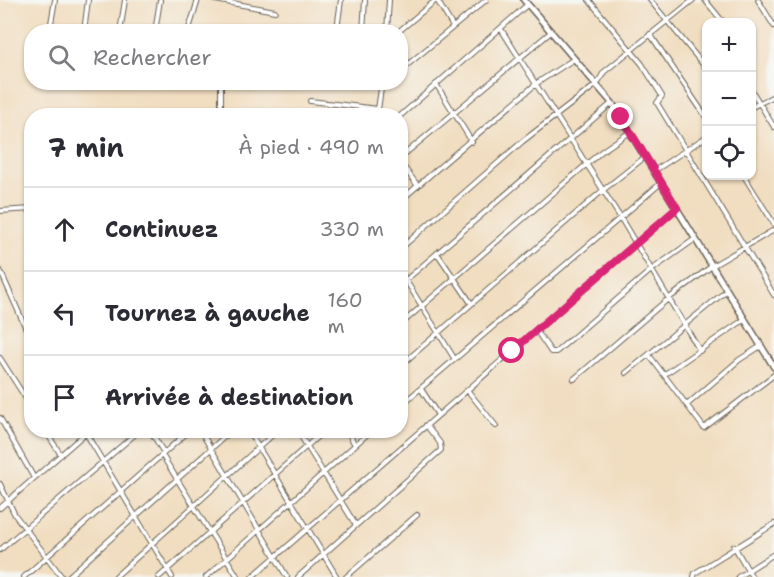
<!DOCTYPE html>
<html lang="fr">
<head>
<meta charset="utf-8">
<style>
	:root { --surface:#fff; --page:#f7f7f7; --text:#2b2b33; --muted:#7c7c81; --line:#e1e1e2 }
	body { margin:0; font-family:"Shantell Sans",sans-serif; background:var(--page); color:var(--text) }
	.controls { position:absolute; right:18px; top:18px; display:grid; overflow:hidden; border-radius:12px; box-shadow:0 2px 4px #0004 }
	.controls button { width:54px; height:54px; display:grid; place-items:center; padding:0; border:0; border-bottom:2px solid var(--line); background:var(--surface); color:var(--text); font:30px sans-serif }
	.stop { position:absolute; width:18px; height:18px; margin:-14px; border:4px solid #db2777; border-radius:50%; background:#fff }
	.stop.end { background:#db2777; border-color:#fff; box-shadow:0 2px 6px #0008 }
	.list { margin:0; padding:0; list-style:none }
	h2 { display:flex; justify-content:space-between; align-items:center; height:78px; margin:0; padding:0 24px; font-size:26px }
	h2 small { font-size:20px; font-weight:400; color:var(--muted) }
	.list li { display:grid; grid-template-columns:39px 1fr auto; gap:18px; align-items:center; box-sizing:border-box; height:84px; padding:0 24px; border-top:2px solid var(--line) }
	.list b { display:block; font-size:22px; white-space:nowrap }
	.list em { font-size:20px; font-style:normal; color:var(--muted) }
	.icon { flex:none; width:33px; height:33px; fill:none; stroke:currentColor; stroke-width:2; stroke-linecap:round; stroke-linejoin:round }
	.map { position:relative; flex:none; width:774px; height:577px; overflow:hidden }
	.search { position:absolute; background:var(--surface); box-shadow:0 2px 4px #0004; left:24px; top:24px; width:384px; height:66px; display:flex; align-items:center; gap:15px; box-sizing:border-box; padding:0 21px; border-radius:24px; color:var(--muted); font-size:22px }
	.panel { position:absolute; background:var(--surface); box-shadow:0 2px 4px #0004; left:24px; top:108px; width:384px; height:330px; border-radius:24px }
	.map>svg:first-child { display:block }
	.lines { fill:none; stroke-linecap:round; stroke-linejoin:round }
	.minor-casing { stroke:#676055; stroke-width:6 }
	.secondary-casing { stroke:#676055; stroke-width:8 }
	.minor { stroke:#fff; stroke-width:4 }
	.secondary { stroke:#fff; stroke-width:5 }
	.route { stroke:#db2777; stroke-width:8 }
</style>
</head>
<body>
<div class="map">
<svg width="774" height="577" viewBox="0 0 774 577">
	<rect width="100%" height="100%" fill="#f6f6f2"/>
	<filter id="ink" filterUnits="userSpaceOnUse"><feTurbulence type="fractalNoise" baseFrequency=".0167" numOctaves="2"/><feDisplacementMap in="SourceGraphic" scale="12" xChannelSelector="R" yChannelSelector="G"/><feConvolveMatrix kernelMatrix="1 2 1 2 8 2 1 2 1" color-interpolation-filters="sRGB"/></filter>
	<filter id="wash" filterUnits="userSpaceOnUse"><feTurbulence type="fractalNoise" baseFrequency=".008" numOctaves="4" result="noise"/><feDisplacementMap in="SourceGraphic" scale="24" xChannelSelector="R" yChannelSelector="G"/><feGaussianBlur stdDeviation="1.35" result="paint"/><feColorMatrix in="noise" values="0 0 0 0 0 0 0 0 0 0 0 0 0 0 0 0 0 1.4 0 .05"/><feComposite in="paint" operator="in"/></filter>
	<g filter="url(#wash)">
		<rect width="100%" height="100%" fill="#f1ddbf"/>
	</g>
	<g filter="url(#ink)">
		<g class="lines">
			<g class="minor-casing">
				<path id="minor" d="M 55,0 L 50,29 L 70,32
					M 215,0 L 275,11
					M 341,0 L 337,29 L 360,32
					M 437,0 L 453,27
					M 589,0 L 642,64 L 662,96 L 657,103 L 774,295
					M 650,0 L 706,68
					M 705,0 L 723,22
					M 758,0 L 774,26
					M 501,29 L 620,217 L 700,351
					M 84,32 L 88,0
					M 120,32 L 125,0
					M 155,32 L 160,0
					M 188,32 L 198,0
					M 363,32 L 365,0
					M 387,32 L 389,0
					M 398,32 L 436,0
					M 650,34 L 706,117
					M 400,71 L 486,0
					M 221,82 L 221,104
					M 436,84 L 472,142
					M 752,91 L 774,127
					M 310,101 L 378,109
					M 752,107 L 774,96
					M 377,116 L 382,82
					M 400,116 L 527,5
					M 400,158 L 551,32
					M 400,162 L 418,186
					M 654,171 L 706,137
					M 744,176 L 774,224
					M 400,201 L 537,83 L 574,59
					M 0,211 L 32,209
					M 400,249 L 523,141 L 597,84 L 604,72 L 693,0
					M 437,253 L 471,303
					M 0,270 L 32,342
					M 400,271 L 454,358
					M 400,285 L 612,103
					M 400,325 L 602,151 L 630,132
					M 536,330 L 551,352 L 556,352 L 650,271 L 695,239
					M 649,355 L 704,428 L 774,375
					M 0,358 L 32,408
					M 400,366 L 602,191 L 645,157
					M 626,373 L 726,291
					M 665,374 L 745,319
					M 574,379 L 668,299 L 712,266 L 774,230
					M 421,389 L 438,415
					M 468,391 L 496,426
					M 688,404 L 739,360 L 761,346
					M 400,406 L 661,183
					M 0,418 L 34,478
					M 45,430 L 61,455
					M 84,430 L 172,577
					M 150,430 L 164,453
					M 200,430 L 287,577
					M 248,430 L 337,577
					M 297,430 L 355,524
					M 347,430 L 355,445
					M 162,455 L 238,577
					M 0,484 L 15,515 L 62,577
					M 0,508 L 89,430
					M 734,546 L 752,577
					M 0,550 L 140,430
					M 24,577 L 190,430
					M 68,577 L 232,430
					M 115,577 L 278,430
					M 159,577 L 325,430
					M 206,577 L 372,430
					M 252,577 L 677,208
					M 298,577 L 441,450 L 440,443 L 426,425
					M 346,577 L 417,515
					M 694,577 L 695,573 L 774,524
					M 738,577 L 774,554"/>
			</g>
			<g class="secondary-casing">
				<path id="secondary" d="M 524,0 L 612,103 L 774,367"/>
			</g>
			<use href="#minor" class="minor"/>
			<use href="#secondary" class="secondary"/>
		</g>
	</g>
	<g class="lines" filter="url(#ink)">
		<path class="route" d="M 512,351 L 677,208 L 621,117"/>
	</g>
</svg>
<div class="controls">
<button>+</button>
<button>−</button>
<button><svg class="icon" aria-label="locate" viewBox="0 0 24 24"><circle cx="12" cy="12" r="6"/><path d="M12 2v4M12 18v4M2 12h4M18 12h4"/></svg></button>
</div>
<div class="stop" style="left:512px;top:351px"></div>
<div class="stop end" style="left:621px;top:117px"></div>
<div class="search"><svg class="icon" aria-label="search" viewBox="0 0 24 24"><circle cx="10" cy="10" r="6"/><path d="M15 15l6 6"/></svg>Rechercher</div>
<section class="panel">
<h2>7 min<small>À pied · 490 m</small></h2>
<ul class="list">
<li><svg class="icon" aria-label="ahead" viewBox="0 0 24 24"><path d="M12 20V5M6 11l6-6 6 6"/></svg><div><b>Continuez</b></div><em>330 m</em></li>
<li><svg class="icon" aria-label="left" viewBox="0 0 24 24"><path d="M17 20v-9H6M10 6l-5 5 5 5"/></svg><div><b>Tournez à gauche</b></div><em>160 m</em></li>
<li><svg class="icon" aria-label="arrive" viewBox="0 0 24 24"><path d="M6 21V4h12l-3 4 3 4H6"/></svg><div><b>Arrivée à destination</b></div></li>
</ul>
</section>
</div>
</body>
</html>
